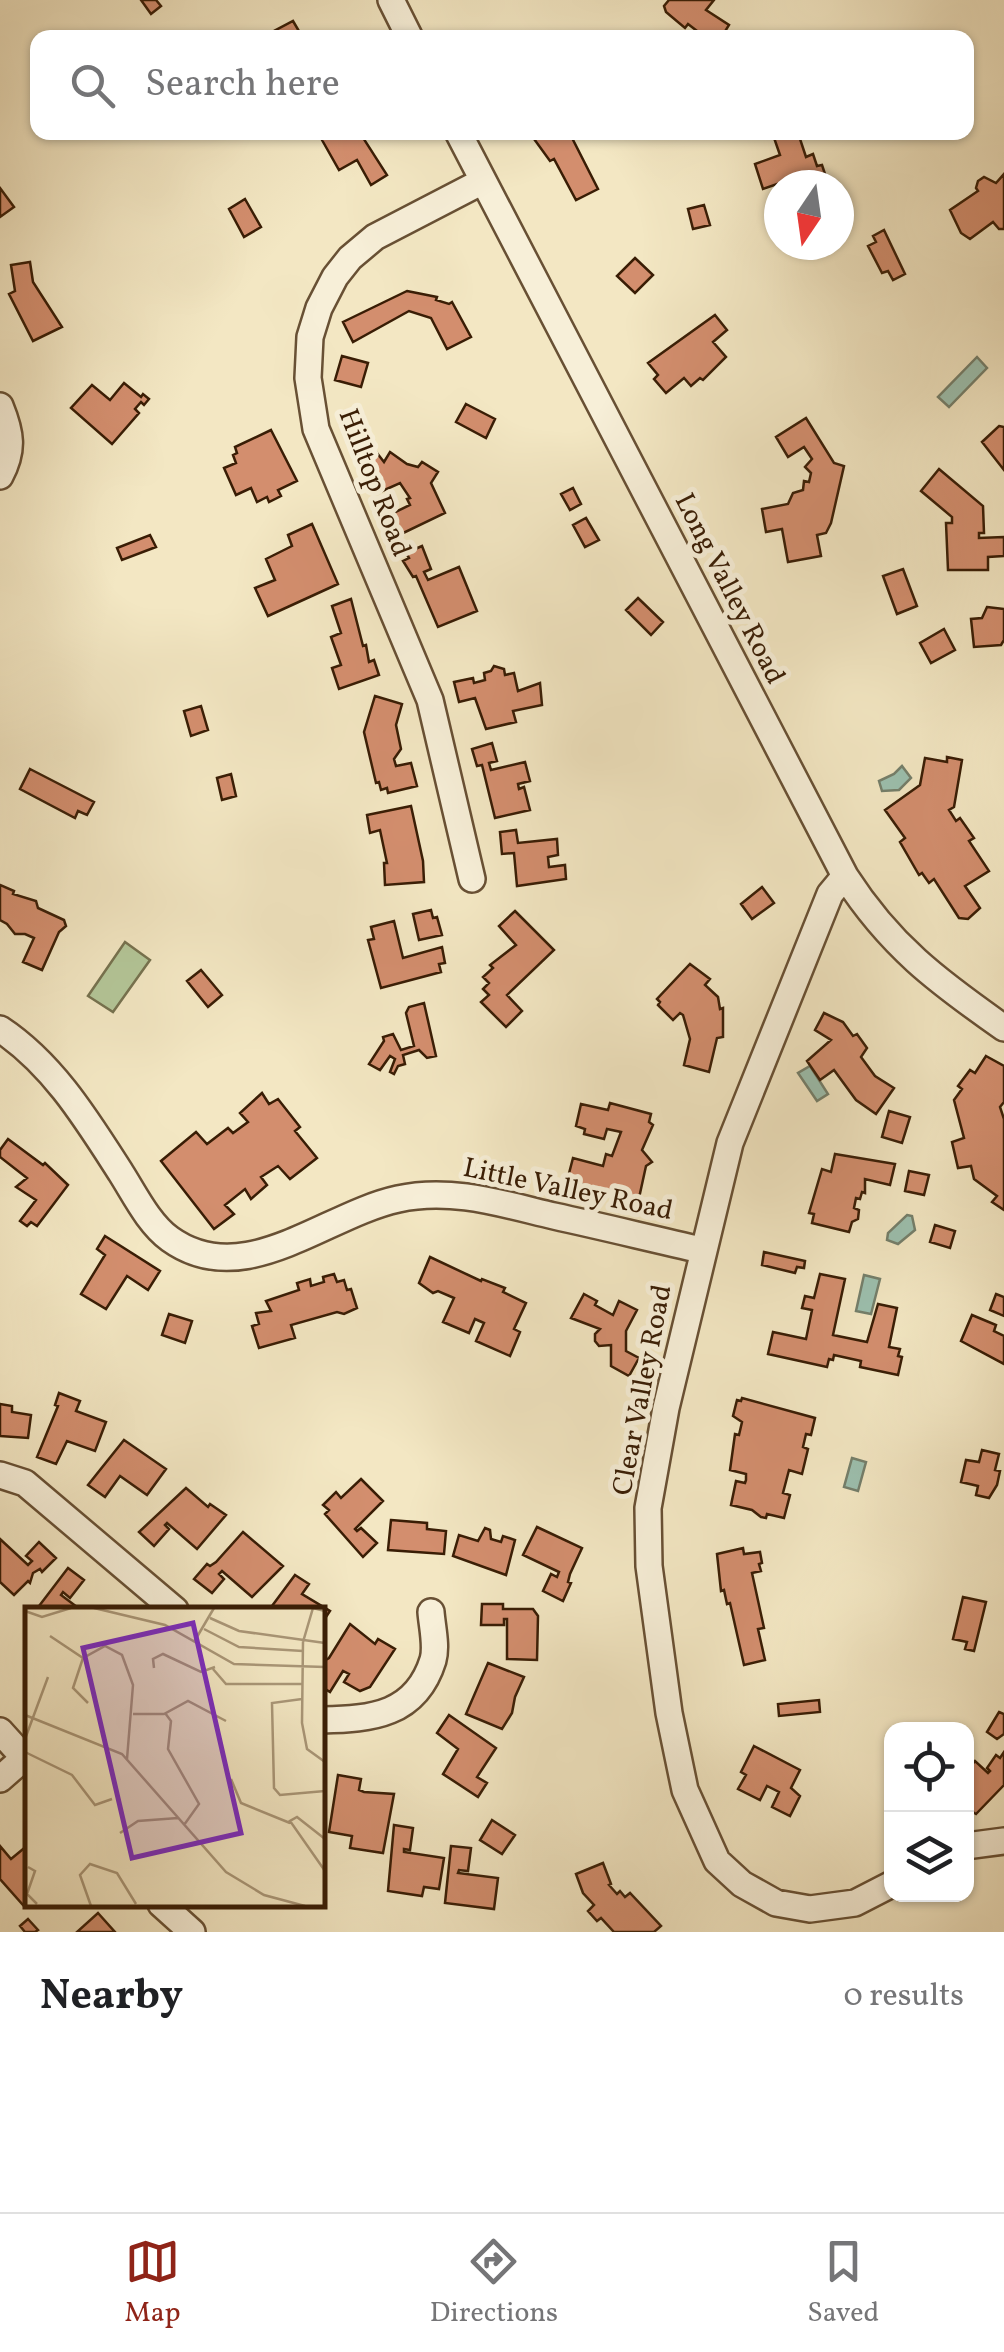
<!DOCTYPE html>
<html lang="en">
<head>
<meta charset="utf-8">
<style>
	:root { --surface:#fff; --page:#f6f6f6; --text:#202124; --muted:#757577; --line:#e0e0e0; --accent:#8f2418 }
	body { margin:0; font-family:Vollkorn,serif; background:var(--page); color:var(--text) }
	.controls { position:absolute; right:30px; bottom:30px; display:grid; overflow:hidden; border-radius:20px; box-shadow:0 2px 8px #0004 }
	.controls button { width:90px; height:90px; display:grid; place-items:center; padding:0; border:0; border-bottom:2px solid var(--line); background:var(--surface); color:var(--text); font:50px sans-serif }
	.compass { position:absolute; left:764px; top:170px; width:90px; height:90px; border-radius:50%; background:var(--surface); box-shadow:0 2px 8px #0004; rotate:193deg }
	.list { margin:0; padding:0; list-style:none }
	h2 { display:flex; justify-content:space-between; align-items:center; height:130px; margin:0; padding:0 40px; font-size:42px }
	h2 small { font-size:32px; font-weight:400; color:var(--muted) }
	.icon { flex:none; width:55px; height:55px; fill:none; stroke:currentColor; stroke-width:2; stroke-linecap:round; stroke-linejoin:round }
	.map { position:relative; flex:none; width:1004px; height:1932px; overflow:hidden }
	.search { position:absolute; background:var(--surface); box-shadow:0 2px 8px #0004; left:30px; right:30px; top:30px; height:110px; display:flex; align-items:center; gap:25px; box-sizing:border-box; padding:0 35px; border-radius:20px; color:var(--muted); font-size:38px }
	.sheet { height:280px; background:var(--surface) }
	nav { display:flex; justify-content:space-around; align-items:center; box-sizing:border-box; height:140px; border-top:2px solid var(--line); background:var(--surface); font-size:28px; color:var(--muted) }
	nav a { display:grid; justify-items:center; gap:5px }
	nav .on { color:var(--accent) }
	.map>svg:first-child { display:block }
	.green { fill:#b4c799; stroke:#76724f; stroke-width:2.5 }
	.water { fill:#9cc0af; stroke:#747f6b; stroke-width:2.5 }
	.building { fill:#d38e6e; stroke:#391d05; stroke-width:2.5 }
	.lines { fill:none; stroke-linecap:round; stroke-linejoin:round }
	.minor-casing { stroke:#685034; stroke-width:30 }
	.minor { stroke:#f7efd8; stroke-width:25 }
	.labels { text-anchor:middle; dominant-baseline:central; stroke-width:10; stroke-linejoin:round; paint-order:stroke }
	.street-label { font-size:28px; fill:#391d05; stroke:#f7efd8 }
	.inset-road { fill:none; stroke:#a99677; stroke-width:2.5 }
	.view { fill:#7b2cbf; fill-opacity:0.15; stroke:#7b2cbf; stroke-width:5 }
	.inset-edge { fill:none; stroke:#391d05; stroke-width:5 }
</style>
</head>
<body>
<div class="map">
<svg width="1004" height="1932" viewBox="0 0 1004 1932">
	<rect width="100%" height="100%" fill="#f3e7c3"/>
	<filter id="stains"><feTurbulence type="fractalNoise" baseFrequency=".002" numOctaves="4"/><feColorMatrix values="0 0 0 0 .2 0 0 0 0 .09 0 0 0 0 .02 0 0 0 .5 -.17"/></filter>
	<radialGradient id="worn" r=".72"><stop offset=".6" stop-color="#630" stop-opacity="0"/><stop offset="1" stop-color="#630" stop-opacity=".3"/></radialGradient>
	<path class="green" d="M 125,942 L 150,960 L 113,1012 L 88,996 Z"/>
	<path class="water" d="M 977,357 L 987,368 L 949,407 L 938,397 Z
		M 902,766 L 911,778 L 899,790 L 882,791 L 879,781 L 894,774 Z
		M 810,1066 L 828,1094 L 817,1101 L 798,1073 Z
		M 907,1215 L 912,1216 L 915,1230 L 898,1244 L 887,1240 L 888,1233 Z
		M 864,1275 L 880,1279 L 871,1314 L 856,1311 Z
		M 852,1458 L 866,1462 L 858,1491 L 844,1487 Z"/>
	<path class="building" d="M 141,0 L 156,0 L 161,6 L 151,14 Z
		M 669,0 L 714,0 L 706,10 L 729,25 L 721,38 L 701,34 L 688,24 L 685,28 L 666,12 L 664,6 Z
		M 293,21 L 303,38 L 258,38 L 268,34 Z
		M 334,132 L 355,132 L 358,138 L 362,136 L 387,175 L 371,185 L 357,160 L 339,170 L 322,140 Z
		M 529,132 L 569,132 L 598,189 L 576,200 L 554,159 L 550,161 Z
		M 772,132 L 808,132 L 799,136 L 806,157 L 813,154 L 817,166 L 822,165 L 827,180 L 820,185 L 780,183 L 763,189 L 755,164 L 780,155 Z
		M 1004,174 L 1004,229 L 999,229 L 993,222 L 970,239 L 961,233 L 950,210 L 978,191 L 976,188 L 978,181 L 984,177 L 996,183 Z
		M 0,188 L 14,207 L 0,217 Z
		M 245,199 L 261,227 L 244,237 L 229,209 Z
		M 704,205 L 710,225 L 693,229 L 688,209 Z
		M 884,230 L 905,274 L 893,280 L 888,271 L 882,273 L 868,246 L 876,242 L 873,236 Z
		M 635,258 L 653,275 L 635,293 L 617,276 Z
		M 30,262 L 33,282 L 62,327 L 33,341 L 9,294 L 15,291 L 11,265 Z
		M 407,291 L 437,297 L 436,300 L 449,304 L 452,302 L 471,337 L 447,349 L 431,318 L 409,311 L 353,342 L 343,322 Z
		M 715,315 L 727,330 L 713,342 L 726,357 L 703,380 L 700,378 L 691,386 L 684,378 L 666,393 L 654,379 L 658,375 L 648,363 Z
		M 342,356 L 368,363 L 361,387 L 335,380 Z
		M 124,383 L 141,397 L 143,394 L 149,399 L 144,405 L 141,402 L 135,409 L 139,413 L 112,444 L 71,408 L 92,385 L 110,400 Z
		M 466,404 L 495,419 L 486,438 L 456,422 Z
		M 806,418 L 834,463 L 844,466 L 831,523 L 826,533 L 817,535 L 821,556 L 788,562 L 782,529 L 766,532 L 762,509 L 788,504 L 793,493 L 803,490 L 804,481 L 809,482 L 811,473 L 805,467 L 812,459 L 804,447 L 788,457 L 776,437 Z
		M 999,426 L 1004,427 L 1004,470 L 982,442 Z
		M 271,430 L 297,481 L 278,490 L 281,496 L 269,502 L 267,497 L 257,502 L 251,488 L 236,495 L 224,468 L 236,463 L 233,455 L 237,453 L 235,447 Z
		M 390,452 L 407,464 L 418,467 L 422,462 L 438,472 L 431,483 L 445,513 L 397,536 L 387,516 L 410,505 L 407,499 L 410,498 L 400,483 L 380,492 L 364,459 L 377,453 L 384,462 Z
		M 939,469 L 983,506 L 984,533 L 979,533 L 979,538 L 1004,537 L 1004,556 L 988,557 L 988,570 L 948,570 L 946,523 L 952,523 L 952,517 L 921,491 Z
		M 573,488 L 581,504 L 570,510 L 561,494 Z
		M 586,518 L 599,540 L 585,547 L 573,525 Z
		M 312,524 L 338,584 L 268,616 L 255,588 L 275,580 L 266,559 L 292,546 L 288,535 Z
		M 150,535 L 156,547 L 122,560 L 117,548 Z
		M 422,546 L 431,569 L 424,572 L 428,580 L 459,567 L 477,611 L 438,627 L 416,576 L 413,577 L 403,561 L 409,558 L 406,553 Z
		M 903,569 L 917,606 L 897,614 L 883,576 Z
		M 638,598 L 663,622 L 651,635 L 626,610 Z
		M 351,599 L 363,646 L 366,645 L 369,662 L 374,660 L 379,675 L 339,689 L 332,668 L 341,665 L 331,637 L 341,633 L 332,606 Z
		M 987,607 L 1004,609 L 1004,640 L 1001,645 L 974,647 L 971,619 L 982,618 Z
		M 944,629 L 955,650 L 931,663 L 920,643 Z
		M 494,666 L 504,669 L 505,675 L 514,673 L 518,691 L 540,683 L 542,705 L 513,711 L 516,722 L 486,729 L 475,698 L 459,702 L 454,682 L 473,678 L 474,683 L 485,680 L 484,673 L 491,671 Z
		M 375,696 L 402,704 L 396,725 L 401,749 L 394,759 L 396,766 L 411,763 L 417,786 L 388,793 L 387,788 L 381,790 L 379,782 L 376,783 L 364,732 Z
		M 201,706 L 208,730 L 191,736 L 184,711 Z
		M 492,743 L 497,761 L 489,763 L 491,770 L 525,762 L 530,781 L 518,784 L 519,789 L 524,787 L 530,810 L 495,818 L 482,765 L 477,766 L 472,749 Z
		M 947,757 L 962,760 L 954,807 L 949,810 L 956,821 L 960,818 L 974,838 L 969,841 L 989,871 L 965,886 L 980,908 L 968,919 L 959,918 L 934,879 L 929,883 L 922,873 L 919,875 L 900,842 L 905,838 L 885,810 L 920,785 L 925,758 L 947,762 Z
		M 30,769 L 94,802 L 87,815 L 78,811 L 75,818 L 20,789 Z
		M 231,774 L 236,796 L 222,800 L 217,778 Z
		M 411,806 L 423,861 L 424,882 L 385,885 L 384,863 L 387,863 L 380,830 L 370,833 L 367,815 Z
		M 516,830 L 518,843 L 557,839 L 558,855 L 548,857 L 549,867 L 565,865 L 566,879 L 517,886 L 514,853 L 502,854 L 500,832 Z
		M 0,885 L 14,891 L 13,894 L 36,901 L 38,908 L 64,920 L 66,926 L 59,932 L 42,970 L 23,962 L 34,938 L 25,934 L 15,934 L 7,924 L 0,920 Z
		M 762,887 L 774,903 L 752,919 L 741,904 Z
		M 431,910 L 433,918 L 437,917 L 442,935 L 419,940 L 413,914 Z
		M 515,911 L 554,950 L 507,995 L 522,1011 L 506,1027 L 481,1002 L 489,995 L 483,989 L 489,983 L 483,977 L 493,968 L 490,965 L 516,945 L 499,926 Z
		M 394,921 L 403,958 L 442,947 L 445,963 L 439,964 L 441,972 L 381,988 L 368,940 L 374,939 L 371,927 Z
		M 690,964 L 710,979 L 705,985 L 718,997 L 720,1009 L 723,1008 L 723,1037 L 717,1038 L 709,1072 L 684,1065 L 690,1039 L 683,1015 L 680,1013 L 673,1020 L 658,1005 L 660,1002 L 657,999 Z
		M 201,970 L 222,995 L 208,1007 L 187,981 Z
		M 424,1003 L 436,1056 L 427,1058 L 419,1050 L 403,1055 L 405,1064 L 398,1066 L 394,1074 L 390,1072 L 395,1059 L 390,1056 L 380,1070 L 369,1064 L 384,1041 L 383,1037 L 393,1034 L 401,1050 L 414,1046 L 406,1013 L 409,1007 Z
		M 824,1013 L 843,1022 L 853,1036 L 857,1034 L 867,1048 L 861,1057 L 875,1076 L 894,1088 L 876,1114 L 856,1100 L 834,1070 L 820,1080 L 807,1061 L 831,1040 L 815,1030 Z
		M 986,1056 L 1004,1066 L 1004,1102 L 1000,1107 L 1004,1119 L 1004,1210 L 992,1202 L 997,1196 L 974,1179 L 971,1166 L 958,1168 L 952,1142 L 964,1138 L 954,1100 L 962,1089 L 958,1086 L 970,1070 L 975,1073 Z
		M 262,1093 L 269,1104 L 278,1099 L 300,1127 L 295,1131 L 317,1158 L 290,1179 L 278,1166 L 261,1177 L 267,1185 L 251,1199 L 245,1189 L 225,1205 L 234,1214 L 214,1229 L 161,1161 L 196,1132 L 207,1144 L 228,1128 L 233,1133 L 248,1122 L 240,1113 Z
		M 610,1103 L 651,1114 L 649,1122 L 653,1125 L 642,1150 L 652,1162 L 646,1166 L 639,1198 L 567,1181 L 573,1158 L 603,1166 L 606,1154 L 612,1156 L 621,1132 L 607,1129 L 604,1139 L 584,1134 L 585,1129 L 576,1126 L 581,1104 L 608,1110 Z
		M 889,1111 L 910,1117 L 902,1143 L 882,1137 Z
		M 8,1139 L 43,1165 L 45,1163 L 68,1185 L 37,1226 L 31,1222 L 27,1226 L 20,1221 L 36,1200 L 16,1187 L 27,1178 L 0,1157 L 0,1150 Z
		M 835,1154 L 895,1164 L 890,1185 L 865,1179 L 865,1193 L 862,1192 L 860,1199 L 856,1198 L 854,1208 L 859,1210 L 858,1219 L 852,1222 L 849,1232 L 812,1223 L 814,1214 L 809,1213 L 822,1169 L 831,1172 Z
		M 909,1171 L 929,1175 L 924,1195 L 905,1191 Z
		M 935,1225 L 955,1231 L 950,1248 L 930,1242 Z
		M 105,1236 L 160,1271 L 148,1290 L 127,1276 L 106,1309 L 81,1294 L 105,1255 L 97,1249 Z
		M 764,1252 L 805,1261 L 804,1268 L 797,1267 L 795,1273 L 762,1265 Z
		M 430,1257 L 481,1281 L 482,1279 L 505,1288 L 503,1292 L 526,1303 L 514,1329 L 520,1332 L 510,1356 L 476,1341 L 484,1323 L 475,1319 L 469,1333 L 443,1322 L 454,1298 L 438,1291 L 433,1293 L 419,1283 Z
		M 334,1274 L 337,1282 L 344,1280 L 347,1290 L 351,1289 L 357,1308 L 344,1314 L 337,1312 L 291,1325 L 295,1338 L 259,1348 L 252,1326 L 259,1324 L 256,1313 L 271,1311 L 266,1301 L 299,1290 L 297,1283 L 310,1279 L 311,1286 L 324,1282 L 323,1277 Z
		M 820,1274 L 845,1279 L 833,1335 L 867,1342 L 878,1304 L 897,1308 L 889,1347 L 900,1349 L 898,1356 L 902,1357 L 898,1375 L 860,1367 L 861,1361 L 834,1355 L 833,1360 L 829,1359 L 827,1367 L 768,1354 L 773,1332 L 806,1339 L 812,1310 L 802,1308 L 805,1296 L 814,1298 Z
		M 584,1294 L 597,1301 L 595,1305 L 613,1315 L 619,1301 L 637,1310 L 626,1331 L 626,1351 L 639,1358 L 629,1376 L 611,1366 L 611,1345 L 599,1346 L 595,1341 L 595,1334 L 600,1329 L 571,1318 Z
		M 996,1294 L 1004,1297 L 1004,1316 L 990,1310 Z
		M 169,1314 L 192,1321 L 185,1343 L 162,1335 Z
		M 972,1315 L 996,1325 L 994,1331 L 1004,1336 L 1004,1364 L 961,1341 Z
		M 59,1393 L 80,1401 L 76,1411 L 106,1422 L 95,1451 L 67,1441 L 56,1464 L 37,1457 L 58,1406 L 55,1405 Z
		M 742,1398 L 815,1418 L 811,1435 L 806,1434 L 803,1447 L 808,1449 L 802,1474 L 789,1470 L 783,1493 L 790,1495 L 784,1518 L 767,1514 L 766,1518 L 761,1517 L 752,1510 L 731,1505 L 736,1481 L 745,1483 L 746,1480 L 746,1474 L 730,1470 L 735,1434 L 739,1435 L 742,1422 L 733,1416 L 737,1400 L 741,1401 Z
		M 0,1404 L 12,1406 L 12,1412 L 31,1415 L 28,1438 L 0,1436 Z
		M 124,1440 L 166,1469 L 147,1495 L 120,1476 L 105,1497 L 88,1485 Z
		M 982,1450 L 999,1454 L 995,1470 L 1000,1471 L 997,1485 L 989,1498 L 976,1495 L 978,1486 L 961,1482 L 966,1460 L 979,1462 Z
		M 361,1479 L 383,1501 L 355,1529 L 357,1531 L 361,1528 L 377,1543 L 363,1557 L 325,1514 L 329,1510 L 323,1505 L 336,1492 L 341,1498 Z
		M 186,1488 L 208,1507 L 210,1504 L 226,1515 L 197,1549 L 167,1523 L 165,1525 L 169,1529 L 154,1546 L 139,1532 Z
		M 391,1520 L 427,1523 L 427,1529 L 446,1531 L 444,1554 L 388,1550 Z
		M 537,1527 L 582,1548 L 570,1574 L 568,1582 L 571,1583 L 563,1601 L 543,1591 L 551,1574 L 557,1577 L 559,1572 L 523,1555 Z
		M 485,1528 L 490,1530 L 491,1539 L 501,1542 L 503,1536 L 515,1540 L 506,1575 L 453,1556 L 459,1535 L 478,1541 Z
		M 243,1532 L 283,1566 L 252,1597 L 222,1571 L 219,1574 L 224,1579 L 212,1593 L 194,1579 L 207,1564 L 210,1566 L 216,1562 Z
		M 0,1539 L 28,1565 L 32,1561 L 26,1556 L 39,1542 L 56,1558 L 42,1572 L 40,1569 L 33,1573 L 30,1583 L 28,1581 L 14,1595 L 0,1582 Z
		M 743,1548 L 744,1554 L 760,1552 L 762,1563 L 759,1564 L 761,1571 L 752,1573 L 764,1628 L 758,1629 L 765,1660 L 744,1665 L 730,1603 L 727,1604 L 724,1590 L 721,1591 L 717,1554 Z
		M 68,1568 L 84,1580 L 70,1598 L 63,1592 L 61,1595 L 81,1610 L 36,1610 Z
		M 295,1575 L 309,1584 L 302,1594 L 330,1611 L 322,1623 L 322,1610 L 269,1610 Z
		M 963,1597 L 986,1602 L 974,1651 L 965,1649 L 967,1642 L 953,1639 Z
		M 482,1604 L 503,1604 L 503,1609 L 533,1609 L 538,1616 L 537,1660 L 507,1659 L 507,1619 L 504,1619 L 504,1625 L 481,1625 Z
		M 350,1624 L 375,1644 L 378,1639 L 395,1649 L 370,1687 L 360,1691 L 344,1682 L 349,1674 L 343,1671 L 330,1692 L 322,1687 L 322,1662 L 329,1658 Z
		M 488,1663 L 524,1677 L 515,1697 L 512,1713 L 502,1729 L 466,1714 Z
		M 819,1700 L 820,1712 L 779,1716 L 778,1704 Z
		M 999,1712 L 1004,1714 L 1004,1734 L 997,1739 L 987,1732 Z
		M 449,1715 L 496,1748 L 477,1777 L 487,1783 L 478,1797 L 443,1774 L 458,1749 L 437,1733 Z
		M 754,1746 L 800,1770 L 791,1788 L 800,1796 L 790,1816 L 772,1807 L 779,1792 L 767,1786 L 760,1800 L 738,1789 L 746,1775 L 741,1772 Z
		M 1004,1752 L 1004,1785 L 976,1814 L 971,1811 L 968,1816 L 966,1794 L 971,1788 L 966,1785 L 966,1772 L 975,1761 L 988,1773 L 990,1771 L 987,1768 L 996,1755 L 1000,1758 Z
		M 338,1775 L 361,1779 L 359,1790 L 364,1792 L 394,1794 L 383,1853 L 350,1848 L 352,1836 L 329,1832 Z
		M 492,1820 L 515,1835 L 502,1854 L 480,1840 Z
		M 394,1825 L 413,1828 L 410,1850 L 404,1849 L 404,1852 L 444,1858 L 439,1889 L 424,1887 L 422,1896 L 388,1891 Z
		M 28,1845 L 28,1901 L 23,1905 L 0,1879 L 0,1846 L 11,1859 Z
		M 451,1846 L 471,1848 L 468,1871 L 459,1870 L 458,1873 L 498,1878 L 494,1909 L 445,1903 Z
		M 603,1863 L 611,1884 L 609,1885 L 617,1894 L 620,1891 L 625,1897 L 630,1893 L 661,1926 L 654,1932 L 614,1932 L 601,1918 L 597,1921 L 588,1911 L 594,1905 L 583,1893 L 576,1874 Z
		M 98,1913 L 115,1932 L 77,1932 Z
		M 28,1919 L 38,1930 L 35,1932 L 25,1932 L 20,1926 Z"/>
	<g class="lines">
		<g class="minor-casing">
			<path id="minor" d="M 391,0 L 410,38
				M 458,132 L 845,876 C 890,946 937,981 1004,1028
				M 0,406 C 11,433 14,450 0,476
				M 845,876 L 830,894 L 730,1143 L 666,1408 L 648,1508 L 649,1566 L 669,1713 L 685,1790 L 717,1861 L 742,1884 L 776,1903 L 810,1909 L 855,1903 L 892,1884
				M 472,879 L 430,700 L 316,429 L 308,378 L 310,337 L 319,308 L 335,277 L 350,258 L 375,237 L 483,181
				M 0,1029 C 53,1064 87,1120 121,1173 C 135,1195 149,1224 170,1239 C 244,1292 324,1215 398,1199 C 451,1187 503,1204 554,1216 C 604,1227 653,1239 702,1250
				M 0,1475 L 25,1483 L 175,1610
				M 322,1720 C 372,1719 416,1715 433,1660 C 437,1646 432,1626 431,1612
				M 0,1731 L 28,1762
				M 0,1779 L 24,1758
				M 966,1846 L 1004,1841
				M 161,1904 L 192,1932"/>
		</g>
		<use href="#minor" class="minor"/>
	</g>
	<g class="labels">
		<g class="street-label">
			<text transform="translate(374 483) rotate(69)">Hilltop Road</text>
			<text transform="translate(729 589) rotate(63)">Long Valley Road</text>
			<text transform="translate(568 1190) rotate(12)">Little Valley Road</text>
			<text transform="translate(643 1390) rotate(-79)">Clear Valley Road</text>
		</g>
	</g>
	<g transform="translate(25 1607)">
		<rect width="300" height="300" fill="#f3e7c3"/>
		<path class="inset-road" d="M 69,1 L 140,18 L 209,57 L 300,60M 0,4 L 17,10 L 46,1M 300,4 L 288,1 L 278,35 L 277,116 L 282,142 L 300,155M 185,11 L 214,24 L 300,36M 179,22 L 214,40 L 278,44M 25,29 L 58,51 L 80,39 L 97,48 L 108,78 L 102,152M 169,35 L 189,1M 58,51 L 48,81 L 63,96M 129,61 L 128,52 L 138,47 L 176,65 L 190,60M 188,62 L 201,77 L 277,77M 277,92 L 247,96 L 249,181 L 255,188 L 300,184M 140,106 L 146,114 L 143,142 L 174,197 L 159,218M 108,107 L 139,107 L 163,94 L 201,114M 0,108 L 97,147 L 201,265 L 239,288 L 280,299M 0,132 L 23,70M 0,145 L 47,168 L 70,198 L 87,192M 206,172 L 216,196 L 265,216M 95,226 L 113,214 L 153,211M 300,232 L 272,210 L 265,214 L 300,264M 3,260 L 10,264 L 2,287 L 12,297M 66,299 L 55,268 L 65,257 L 92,266 L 111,297"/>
		<path class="view" d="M 168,16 L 216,226 L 107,251 L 58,41 Z"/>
		<rect width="300" height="300" class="inset-edge"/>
	</g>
	<rect width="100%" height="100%" filter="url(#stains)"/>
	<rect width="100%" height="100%" fill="url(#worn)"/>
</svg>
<div class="controls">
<button><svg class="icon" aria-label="locate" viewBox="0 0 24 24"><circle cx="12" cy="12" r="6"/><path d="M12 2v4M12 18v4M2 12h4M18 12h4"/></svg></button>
<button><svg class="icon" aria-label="layers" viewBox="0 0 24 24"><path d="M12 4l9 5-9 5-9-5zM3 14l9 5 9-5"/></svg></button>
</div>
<svg class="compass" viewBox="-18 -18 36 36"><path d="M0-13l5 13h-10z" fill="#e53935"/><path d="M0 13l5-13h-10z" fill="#757577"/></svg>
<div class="search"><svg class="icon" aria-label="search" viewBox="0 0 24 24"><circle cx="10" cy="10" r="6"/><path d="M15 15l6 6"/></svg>Search here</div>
</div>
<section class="sheet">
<h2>Nearby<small>0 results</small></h2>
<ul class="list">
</ul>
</section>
<nav>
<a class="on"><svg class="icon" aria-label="map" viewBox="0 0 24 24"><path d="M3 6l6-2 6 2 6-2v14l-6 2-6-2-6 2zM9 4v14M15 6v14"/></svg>Map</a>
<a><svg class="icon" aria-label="directions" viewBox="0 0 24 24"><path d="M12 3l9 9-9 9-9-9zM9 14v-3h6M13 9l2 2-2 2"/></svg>Directions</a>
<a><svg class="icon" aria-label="saved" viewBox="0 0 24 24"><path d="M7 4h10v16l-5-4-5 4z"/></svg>Saved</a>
</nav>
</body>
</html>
